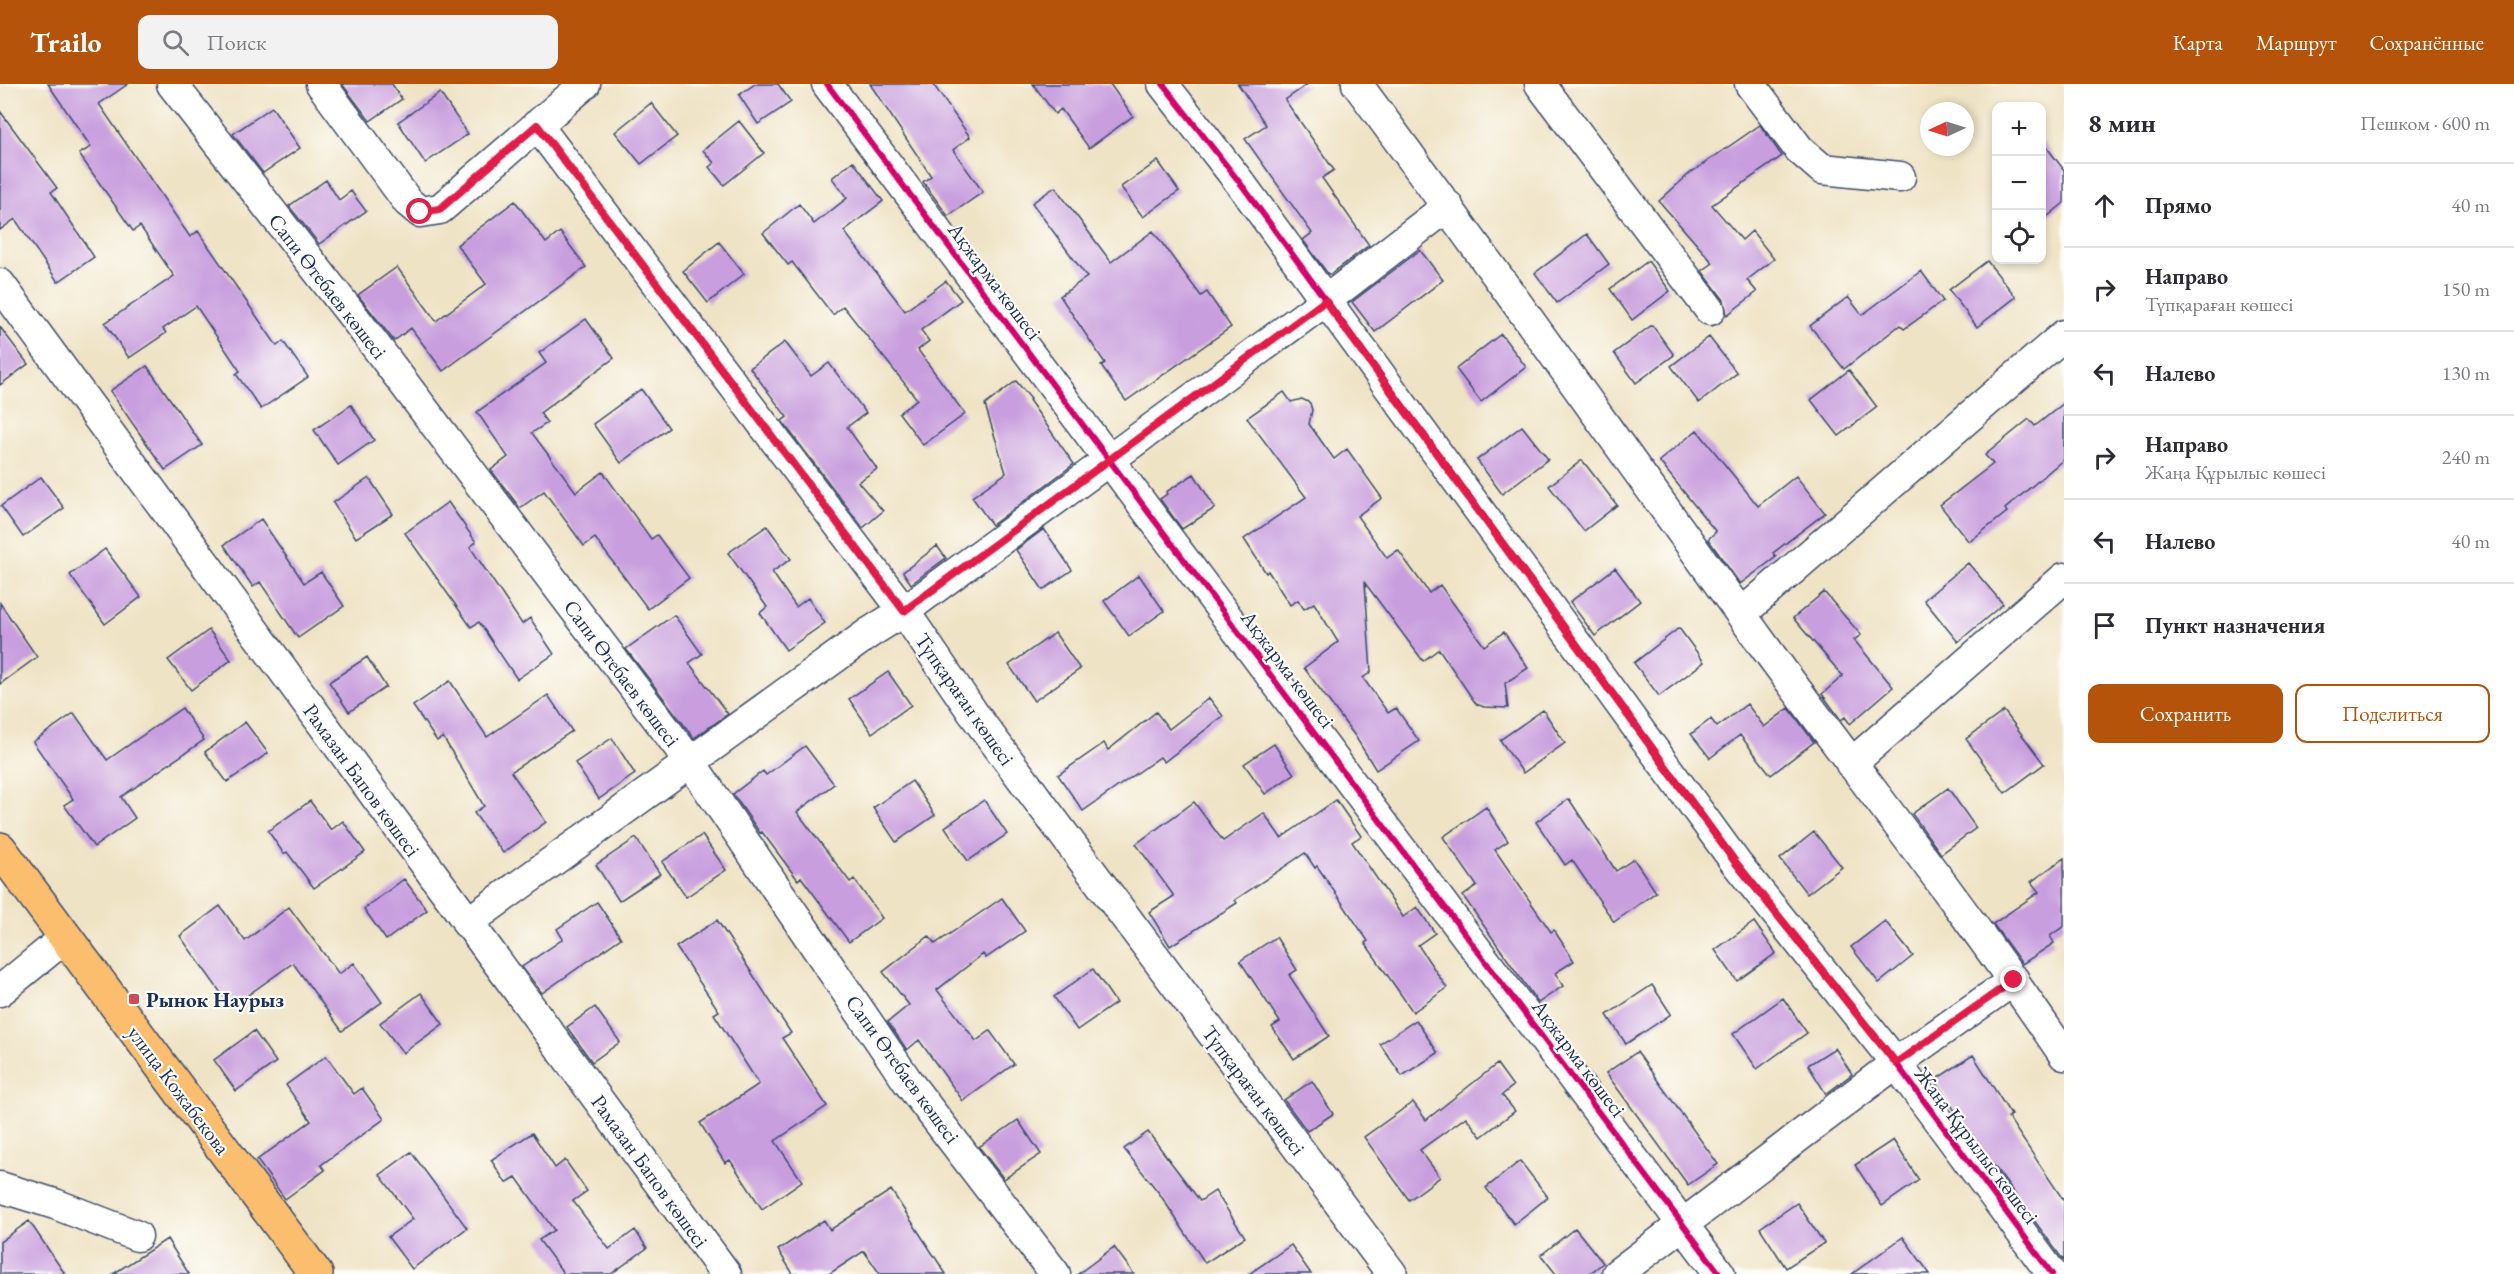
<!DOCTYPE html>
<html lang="ru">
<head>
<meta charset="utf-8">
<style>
	:root { --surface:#fff; --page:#f2f2f3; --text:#2b2b33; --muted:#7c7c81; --line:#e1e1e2; --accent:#b45309 }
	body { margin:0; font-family:"EB Garamond",serif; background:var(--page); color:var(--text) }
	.controls { position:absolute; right:18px; top:18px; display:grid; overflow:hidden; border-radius:12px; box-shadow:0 3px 9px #0003 }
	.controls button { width:54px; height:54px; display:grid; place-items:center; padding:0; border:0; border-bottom:2px solid var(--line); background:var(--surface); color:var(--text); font:30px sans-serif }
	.compass { position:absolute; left:1920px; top:18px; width:54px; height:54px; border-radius:50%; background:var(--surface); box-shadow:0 3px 9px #0003; rotate:266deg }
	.stop { position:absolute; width:18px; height:18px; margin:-14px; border:4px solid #e11d48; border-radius:50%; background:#fff }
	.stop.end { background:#e11d48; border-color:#fff; box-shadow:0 2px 6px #0008 }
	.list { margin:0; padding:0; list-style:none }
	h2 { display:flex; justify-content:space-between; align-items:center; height:78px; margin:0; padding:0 24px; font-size:26px }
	h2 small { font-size:20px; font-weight:400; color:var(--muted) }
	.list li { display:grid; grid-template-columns:39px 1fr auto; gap:18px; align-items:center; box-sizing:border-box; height:84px; padding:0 24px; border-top:2px solid var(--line) }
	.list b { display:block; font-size:22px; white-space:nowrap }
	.list p { margin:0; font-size:20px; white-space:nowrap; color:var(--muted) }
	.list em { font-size:20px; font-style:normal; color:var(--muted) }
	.actions { display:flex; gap:12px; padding:18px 24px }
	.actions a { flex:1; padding:14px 0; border:2px solid var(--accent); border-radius:12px; text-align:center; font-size:21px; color:var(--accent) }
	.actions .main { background:var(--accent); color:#fff }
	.icon { flex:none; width:33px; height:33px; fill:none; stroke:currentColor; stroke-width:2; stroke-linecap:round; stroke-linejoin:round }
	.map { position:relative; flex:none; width:2064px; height:1190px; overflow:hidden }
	header { display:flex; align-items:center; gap:36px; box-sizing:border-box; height:84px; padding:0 30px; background:var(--accent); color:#fff }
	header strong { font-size:28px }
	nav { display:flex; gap:33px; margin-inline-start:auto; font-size:21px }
	.search { width:420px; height:54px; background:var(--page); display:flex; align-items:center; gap:15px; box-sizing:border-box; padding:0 21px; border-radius:12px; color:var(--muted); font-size:22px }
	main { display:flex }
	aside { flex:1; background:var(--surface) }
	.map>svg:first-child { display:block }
	.building { fill:#c89ede }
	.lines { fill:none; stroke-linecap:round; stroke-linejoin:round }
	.minor-casing { stroke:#3b4a6d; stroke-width:33 }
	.major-casing { stroke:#3b4a6d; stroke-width:36 }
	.minor { stroke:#fff; stroke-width:30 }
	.major { stroke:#fbbe6e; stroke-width:33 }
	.cycleway-casing { stroke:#fdfcf7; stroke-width:10 }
	.cycleway { stroke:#d6006c; stroke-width:6 }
	.route { stroke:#e11d48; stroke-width:8 }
	.poi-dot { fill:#d1495b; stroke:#fdfcf7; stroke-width:2 }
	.labels { text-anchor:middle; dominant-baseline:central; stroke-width:4.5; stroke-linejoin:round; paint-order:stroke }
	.street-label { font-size:21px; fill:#1b2f5e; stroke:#fdfcf7 }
	.poi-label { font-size:21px; font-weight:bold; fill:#1b2f5e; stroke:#fdfcf7; text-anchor:start }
</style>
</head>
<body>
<header>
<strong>Trailo</strong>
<div class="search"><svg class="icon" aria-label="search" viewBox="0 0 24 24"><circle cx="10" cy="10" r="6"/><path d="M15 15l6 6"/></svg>Поиск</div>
<nav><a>Карта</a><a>Маршрут</a><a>Сохранённые</a></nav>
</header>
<main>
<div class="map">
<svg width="2064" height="1190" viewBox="0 0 2064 1190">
	<rect width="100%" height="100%" fill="#fdfcf7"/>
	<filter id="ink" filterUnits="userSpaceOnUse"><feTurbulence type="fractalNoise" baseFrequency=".0167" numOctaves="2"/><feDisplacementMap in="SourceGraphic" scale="12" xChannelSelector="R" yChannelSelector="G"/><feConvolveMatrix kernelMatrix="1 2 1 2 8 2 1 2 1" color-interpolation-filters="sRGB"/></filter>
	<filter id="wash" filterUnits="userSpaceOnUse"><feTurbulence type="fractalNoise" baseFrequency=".008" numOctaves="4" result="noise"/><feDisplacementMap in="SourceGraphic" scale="24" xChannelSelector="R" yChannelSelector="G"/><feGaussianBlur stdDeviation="1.35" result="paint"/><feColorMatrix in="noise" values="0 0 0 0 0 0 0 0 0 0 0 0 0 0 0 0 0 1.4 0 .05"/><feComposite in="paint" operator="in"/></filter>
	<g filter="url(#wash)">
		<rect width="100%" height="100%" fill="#efe3c5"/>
		<g id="blocks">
			<path class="building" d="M 48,0 L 128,0 L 99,20 L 190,153 L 198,147 L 277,262 L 283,257 L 308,293 L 261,325 L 236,290 L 240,287 L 196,222 L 163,245 L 166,249 L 129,274 L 105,239 L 174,192 L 140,142 L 133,147 L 79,70 L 91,63 Z
				M 342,0 L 392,0 L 402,15 L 370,37 Z
				M 755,0 L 778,0 L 791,18 L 758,40 L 739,11 Z
				M 870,0 L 933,0 L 970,53 L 953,66 L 983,108 L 948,132 L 923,98 L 931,92 Z
				M 1033,0 L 1110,0 L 1133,32 L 1089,64 L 1061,25 L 1055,30 Z
				M 1238,0 L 1308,0 L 1285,16 L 1334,86 L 1322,94 L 1369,161 L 1331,190 L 1328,190 L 1303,156 L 1312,149 L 1245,55 L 1266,41 Z
				M 440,9 L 468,50 L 425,79 L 398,38 Z
				M 651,19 L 677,52 L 641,80 L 615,48 Z
				M 272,23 L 300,64 L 263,89 L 233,50 Z
				M 0,27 L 57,104 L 51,108 L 94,173 L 58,198 L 15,135 L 0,146 Z
				M 739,37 L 764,69 L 724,101 L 709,83 L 714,79 L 703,66 Z
				M 1760,41 L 1782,72 L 1712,121 L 1742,156 L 1752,147 L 1774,175 L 1747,196 L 1757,208 L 1727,231 L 1724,216 L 1702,187 L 1713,179 L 1659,117 L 1689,90 Z
				M 2042,57 L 2064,86 L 2064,119 L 2042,137 Z
				M 853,77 L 883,117 L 844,147 L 892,210 L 905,227 L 946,197 L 961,216 L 921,246 L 929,257 L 918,266 L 965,330 L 923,361 L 899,329 L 917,315 L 843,222 L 833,231 L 792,178 L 788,181 L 763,149 L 799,120 L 814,140 L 847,114 L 832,94 Z
				M 1158,77 L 1179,107 L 1143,133 L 1121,103 Z
				M 326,96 L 339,116 L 351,107 L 366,127 L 319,160 L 289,122 Z
				M 1055,103 L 1111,178 L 1153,147 L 1201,212 L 1207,208 L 1231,243 L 1126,317 L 1101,282 L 1105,279 L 1060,212 L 1087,193 L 1032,119 Z
				M 515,117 L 546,159 L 560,148 L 586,183 L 443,287 L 411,244 L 394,257 L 358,211 L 397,183 L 436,237 L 486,200 L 457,161 Z
				M 1587,150 L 1609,180 L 1557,219 L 1535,189 Z
				M 719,158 L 744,190 L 708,219 L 683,187 Z
				M 1420,166 L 1443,196 L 1375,248 L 1352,218 Z
				M 1648,177 L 1670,207 L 1632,236 L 1610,205 Z
				M 1987,177 L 2016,213 L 1977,243 L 1949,206 Z
				M 1921,187 L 1943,217 L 1904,245 L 1900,241 L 1844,285 L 1810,242 L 1848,213 L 1862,231 Z
				M 586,235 L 614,274 L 540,329 L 547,339 L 532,349 L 576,408 L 603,388 L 651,455 L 657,451 L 689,494 L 648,525 L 595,454 L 584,462 L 544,407 L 520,424 L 491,386 L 508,373 L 477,328 L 546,279 L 539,269 Z
				M 1652,241 L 1674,271 L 1636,299 L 1614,269 Z
				M 0,243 L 28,280 L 0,301 Z
				M 1501,250 L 1526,283 L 1481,318 L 1456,285 Z
				M 1709,253 L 1737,289 L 1699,319 L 1671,282 Z
				M 785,258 L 811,292 L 829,279 L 866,329 L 847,343 L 877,385 L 858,398 L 883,427 L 863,444 L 782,337 L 787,333 L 750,284 Z
				M 147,282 L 202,361 L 165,386 L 110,307 Z
				M 1849,286 L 1877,323 L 1839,352 L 1811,316 Z
				M 1016,297 L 1031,315 L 1029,316 L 1074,380 L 992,441 L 972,413 L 1006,389 L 985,321 Z
				M 641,305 L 669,344 L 621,379 L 593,340 Z
				M 1284,308 L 1291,318 L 1302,315 L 1310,319 L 1312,326 L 1309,340 L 1334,375 L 1347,365 L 1382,414 L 1357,432 L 1387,474 L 1398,466 L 1429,509 L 1440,501 L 1484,562 L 1504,548 L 1528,584 L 1505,599 L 1508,624 L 1484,623 L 1476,620 L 1439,565 L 1423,577 L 1365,499 L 1371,588 L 1363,594 L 1388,629 L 1396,624 L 1419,657 L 1376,686 L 1355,652 L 1304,584 L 1338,558 L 1314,519 L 1304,525 L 1298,516 L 1290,521 L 1268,487 L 1266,489 L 1244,455 L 1306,413 L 1247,334 Z
				M 2064,319 L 2064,375 L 2005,425 L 2007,428 L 1969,458 L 1940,421 L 1993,380 L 1985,371 L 2029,335 L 2035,342 Z
				M 351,321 L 374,356 L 338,381 L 314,346 Z
				M 1522,342 L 1548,375 L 1502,410 L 1477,376 Z
				M 1697,346 L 1758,422 L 1796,392 L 1825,429 L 1773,469 L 1776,473 L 1740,500 L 1708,455 L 1716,448 L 1659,377 Z
				M 1582,376 L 1617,421 L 1584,447 L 1549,402 Z
				M 1194,390 L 1215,424 L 1182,445 L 1160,415 L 1167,410 L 1166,408 Z
				M 41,393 L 64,424 L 23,453 L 1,422 Z
				M 369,394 L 393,430 L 356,454 L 333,419 Z
				M 448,418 L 476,458 L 470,463 L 522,540 L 530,534 L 554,570 L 517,595 L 479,538 L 471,543 L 405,449 Z
				M 261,435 L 304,499 L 321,488 L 344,522 L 298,554 L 260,498 L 253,503 L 224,461 Z
				M 767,442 L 791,475 L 772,488 L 796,523 L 808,514 L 825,539 L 786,566 L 760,529 L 767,523 L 728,469 Z
				M 1044,445 L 1072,486 L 1043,506 L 1016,466 Z
				M 937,462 L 946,474 L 911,500 L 903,488 Z
				M 105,465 L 141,513 L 105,540 L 70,491 Z
				M 1968,479 L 2003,520 L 1958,558 L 1924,516 Z
				M 1615,484 L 1640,517 L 1595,552 L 1570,518 Z
				M 1139,491 L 1164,527 L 1129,552 L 1104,517 Z
				M 1824,508 L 1861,551 L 1854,556 L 1893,603 L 1850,640 L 1845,633 L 1841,636 L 1822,610 L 1843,592 L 1793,534 Z
				M 0,519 L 37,573 L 0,600 Z
				M 674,531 L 702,570 L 689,579 L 728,630 L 694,654 L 626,565 Z
				M 1679,544 L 1704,578 L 1659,612 L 1634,579 Z
				M 209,546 L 231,576 L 191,606 L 168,576 Z
				M 1055,549 L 1080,585 L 1034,617 L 1009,581 Z
				M 367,573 L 386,603 L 349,628 L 329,598 Z
				M 888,588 L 911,621 L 872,649 L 849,615 Z
				M 450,597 L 487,653 L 548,611 L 572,647 L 511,688 L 546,738 L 503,769 L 474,729 L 484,722 L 443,653 L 437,657 L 413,622 Z
				M 1209,614 L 1223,632 L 1164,678 L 1160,673 L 1083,727 L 1058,691 L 1104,659 L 1108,666 L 1156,628 L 1169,645 Z
				M 1747,620 L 1764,643 L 1789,624 L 1814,658 L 1771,691 L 1740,651 L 1710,674 L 1691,650 L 1711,635 L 1717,643 Z
				M 182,624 L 204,656 L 121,713 L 135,734 L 94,763 L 64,721 L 73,715 L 33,658 L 74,629 L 107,676 Z
				M 1543,626 L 1565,659 L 1523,689 L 1500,656 Z
				M 2004,627 L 2044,680 L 2005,709 L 1966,655 Z
				M 245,638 L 268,669 L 227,698 L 205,668 Z
				M 612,654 L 635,690 L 599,715 L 575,679 Z
				M 1274,660 L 1294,690 L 1265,710 L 1244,680 Z
				M 805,662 L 834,700 L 797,728 L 850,798 L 854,795 L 882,834 L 849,858 L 801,793 L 798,796 L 762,748 L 760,749 L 733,710 L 763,687 L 766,691 Z
				M 912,697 L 935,731 L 896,758 L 873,724 Z
				M 1948,704 L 1976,744 L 1941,770 L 1912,730 Z
				M 1569,715 L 1616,787 L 1634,775 L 1656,808 L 1614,838 L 1572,776 L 1565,781 L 1536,738 Z
				M 984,716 L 1007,750 L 968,777 L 945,743 Z
				M 1336,716 L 1361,752 L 1352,758 L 1403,833 L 1417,823 L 1435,849 L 1418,861 L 1447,904 L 1413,928 L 1365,859 L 1368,857 L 1317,782 L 1315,784 L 1305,769 L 1235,816 L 1237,819 L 1170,862 L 1149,828 L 1174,812 L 1136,760 L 1194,718 L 1223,757 L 1264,729 L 1281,754 Z
				M 310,717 L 331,746 L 343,737 L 365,768 L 314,804 L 287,768 L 284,770 L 268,747 Z
				M 1486,723 L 1508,757 L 1495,766 L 1551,848 L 1554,846 L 1574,877 L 1555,889 L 1563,902 L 1538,919 L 1463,812 L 1477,802 L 1443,753 Z
				M 1814,748 L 1842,783 L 1807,810 L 1780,775 Z
				M 702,751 L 726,786 L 686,813 L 662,778 Z
				M 636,754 L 660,790 L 619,817 L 596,781 Z
				M 2064,774 L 2064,842 L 2050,852 L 2054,859 L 2022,880 L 1993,840 L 2039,808 L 2031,798 Z
				M 404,795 L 427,826 L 386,856 L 364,825 Z
				M 1002,814 L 1025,847 L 986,874 L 983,870 L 937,906 L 976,957 L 990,947 L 1014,980 L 963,1017 L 919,956 L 907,966 L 888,938 L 909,921 L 883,888 L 929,852 L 935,860 Z
				M 597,818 L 621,854 L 542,909 L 522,883 L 563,855 L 557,845 Z
				M 220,822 L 245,857 L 289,823 L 339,890 L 354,879 L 382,918 L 342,947 L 293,879 L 231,923 L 180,852 Z
				M 717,836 L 791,949 L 782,954 L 827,1022 L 775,1057 L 802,1097 L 762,1125 L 730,1076 L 725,1079 L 700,1039 L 759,1000 L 714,930 L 719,927 L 676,863 Z
				M 1885,837 L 1913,872 L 1879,899 L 1851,863 Z
				M 1754,838 L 1776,869 L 1737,897 L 1715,866 Z
				M 1276,853 L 1297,886 L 1289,891 L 1329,952 L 1294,975 L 1272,943 L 1280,938 L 1240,877 Z
				M 1093,885 L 1116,919 L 1077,946 L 1054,913 Z
				M 1652,901 L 1671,930 L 1626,960 L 1607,931 Z
				M 421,909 L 443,940 L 403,969 L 380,939 Z
				M 1783,914 L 1807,949 L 1757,985 L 1733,950 Z
				M 595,923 L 620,958 L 592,978 L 567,943 Z
				M 1416,936 L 1438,969 L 1402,992 L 1380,960 Z
				M 254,947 L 276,978 L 236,1007 L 214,976 Z
				M 1835,964 L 1852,990 L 1826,1010 L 1808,981 Z
				M 1637,968 L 1718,1080 L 1688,1101 L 1606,989 Z
				M 1973,971 L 2011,1031 L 2008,1033 L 2064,1117 L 2064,1177 L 1966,1044 L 1935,996 Z
				M 326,972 L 354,1010 L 362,1004 L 384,1035 L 321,1081 L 325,1086 L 285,1115 L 257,1076 L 311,1037 L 286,1001 Z
				M 1497,980 L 1513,1002 L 1502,1011 L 1515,1027 L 1481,1053 L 1466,1033 L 1420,1066 L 1440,1093 L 1409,1116 L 1364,1053 L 1413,1018 L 1426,1036 Z
				M 1312,997 L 1333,1030 L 1307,1047 L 1284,1016 Z
				M 1018,1036 L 1041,1070 L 1004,1095 L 979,1063 Z
				M 1148,1048 L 1200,1117 L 1215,1107 L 1245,1153 L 1205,1179 L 1159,1109 L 1124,1065 Z
				M 532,1049 L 555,1084 L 565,1076 L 587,1107 L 573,1117 L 609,1165 L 635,1146 L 647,1164 L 611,1190 L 564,1190 L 539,1156 L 554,1146 L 516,1093 L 506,1099 L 491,1076 Z
				M 1893,1056 L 1919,1096 L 1882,1122 L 1855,1081 Z
				M 411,1068 L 467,1144 L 412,1185 L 388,1153 L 413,1135 L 380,1091 Z
				M 1520,1077 L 1548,1113 L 1514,1140 L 1486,1104 Z
				M 891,1106 L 946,1190 L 880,1190 L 864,1167 L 829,1190 L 793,1190 L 778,1166 L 824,1136 L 830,1146 Z
				M 1797,1119 L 1824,1159 L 1786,1184 L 1760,1144 Z
				M 29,1137 L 65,1190 L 0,1190 L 0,1158 Z
				M 1575,1144 L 1603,1179 L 1589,1190 L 1556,1190 L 1541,1171 Z
				M 1903,1153 L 1930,1190 L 1852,1190 Z
				M 167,1155 L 189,1190 L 113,1190 Z
				M 1291,1161 L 1311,1190 L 1249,1190 Z
				M 1114,1163 L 1134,1190 L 1078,1190 Z"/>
		</g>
	</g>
	<g filter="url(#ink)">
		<use href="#blocks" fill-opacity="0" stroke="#3b4a6d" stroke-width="1.5"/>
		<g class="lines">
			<g class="minor-casing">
				<path id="minor" d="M 172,0 L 353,232 L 691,679 L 908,998 L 1055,1190
					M 321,0 L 408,118 L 420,128 L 440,125 L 585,0
					M 827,0 L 1720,1190
					M 1163,0 L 1244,104 L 1736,779 L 1896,979 L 2052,1190
					M 1357,0 C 1495,186 1628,375 1764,562 C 1864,698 1970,831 2064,971
					M 1540,0 L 1710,226
					M 1750,0 L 1799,65 L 1822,85 L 1900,93
					M 537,41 L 904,527 L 973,629 L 1392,1190
					M 0,200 L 726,1190
					M 1741,530 L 2064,251
					M 1851,680 L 2064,494
					M 467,839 L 869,549 L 904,527 L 1325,217 L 1448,122
					M 0,907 L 66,853
					M 0,1103 L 55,1120 L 137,1152
					M 1617,1190 L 1896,979 L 2014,896"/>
			</g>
			<g class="major-casing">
				<path id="major" d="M 0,765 L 316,1190"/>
			</g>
			<use href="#minor" class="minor"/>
			<use href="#major" class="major"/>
			<g class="cycleway-casing">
				<path id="cycleway" d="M 827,0 L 1720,1190
					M 1163,0 L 1244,104 L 1736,779 L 1896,979 L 2052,1190"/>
			</g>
			<use href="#cycleway" class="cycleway"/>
		</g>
	</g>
	<g class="lines" filter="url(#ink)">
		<path class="route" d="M 420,128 L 440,125 L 537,41 L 904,527 L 1325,217 L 1736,779 L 1896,979 L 2014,896"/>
	</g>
	<rect class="poi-dot" x="128" y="909" width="12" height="12" rx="3"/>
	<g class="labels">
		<g class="street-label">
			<text transform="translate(995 197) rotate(53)">Ақжарма көшесі</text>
			<text transform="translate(328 202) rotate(52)">Сапи Өтебаев көшесі</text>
			<text transform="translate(1288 585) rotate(53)">Ақжарма көшесі</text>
			<text transform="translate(622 589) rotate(53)">Сапи Өтебаев көшесі</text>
			<text transform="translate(965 615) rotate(55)">Түпқараған көшесі</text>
			<text transform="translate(362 696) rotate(54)">Рамазан Бапов көшесі</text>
			<text transform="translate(1579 974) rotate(53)">Ақжарма көшесі</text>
			<text transform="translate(903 985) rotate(54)">Сапи Өтебаев көшесі</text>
			<text transform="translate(179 1006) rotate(53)">улица Кожабекова</text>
			<text transform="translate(1254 1006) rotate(53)">Түпқараған көшесі</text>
			<text transform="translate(1977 1061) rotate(53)">Жаңа Құрылыс көшесі</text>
			<text transform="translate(650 1087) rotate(54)">Рамазан Бапов көшесі</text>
		</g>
		<g class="poi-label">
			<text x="146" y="915">Рынок Наурыз</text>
		</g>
	</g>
</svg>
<div class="controls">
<button>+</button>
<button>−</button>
<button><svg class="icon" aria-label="locate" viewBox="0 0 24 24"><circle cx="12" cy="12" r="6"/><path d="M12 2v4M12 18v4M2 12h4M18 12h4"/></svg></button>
</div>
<svg class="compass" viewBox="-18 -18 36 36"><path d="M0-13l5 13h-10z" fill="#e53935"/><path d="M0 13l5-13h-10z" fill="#7c7c81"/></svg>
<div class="stop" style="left:420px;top:128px"></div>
<div class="stop end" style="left:2014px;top:896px"></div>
</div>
<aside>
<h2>8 мин<small>Пешком · 600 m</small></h2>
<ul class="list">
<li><svg class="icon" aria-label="ahead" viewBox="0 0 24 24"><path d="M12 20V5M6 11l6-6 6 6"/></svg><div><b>Прямо</b></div><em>40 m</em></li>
<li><svg class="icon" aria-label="right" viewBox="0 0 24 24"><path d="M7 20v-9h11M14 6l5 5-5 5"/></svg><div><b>Направо</b><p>Түпқараған көшесі</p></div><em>150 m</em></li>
<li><svg class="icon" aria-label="left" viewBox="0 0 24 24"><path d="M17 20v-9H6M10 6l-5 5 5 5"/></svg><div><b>Налево</b></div><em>130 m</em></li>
<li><svg class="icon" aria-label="right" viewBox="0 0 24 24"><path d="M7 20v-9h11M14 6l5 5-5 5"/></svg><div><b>Направо</b><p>Жаңа Құрылыс көшесі</p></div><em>240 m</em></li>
<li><svg class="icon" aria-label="left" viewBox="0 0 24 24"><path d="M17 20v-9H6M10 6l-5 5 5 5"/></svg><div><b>Налево</b></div><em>40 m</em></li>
<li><svg class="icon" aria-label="arrive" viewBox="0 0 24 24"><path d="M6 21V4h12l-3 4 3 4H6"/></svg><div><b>Пункт назначения</b></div></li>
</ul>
<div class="actions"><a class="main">Сохранить</a><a>Поделиться</a></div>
</aside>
</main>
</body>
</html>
